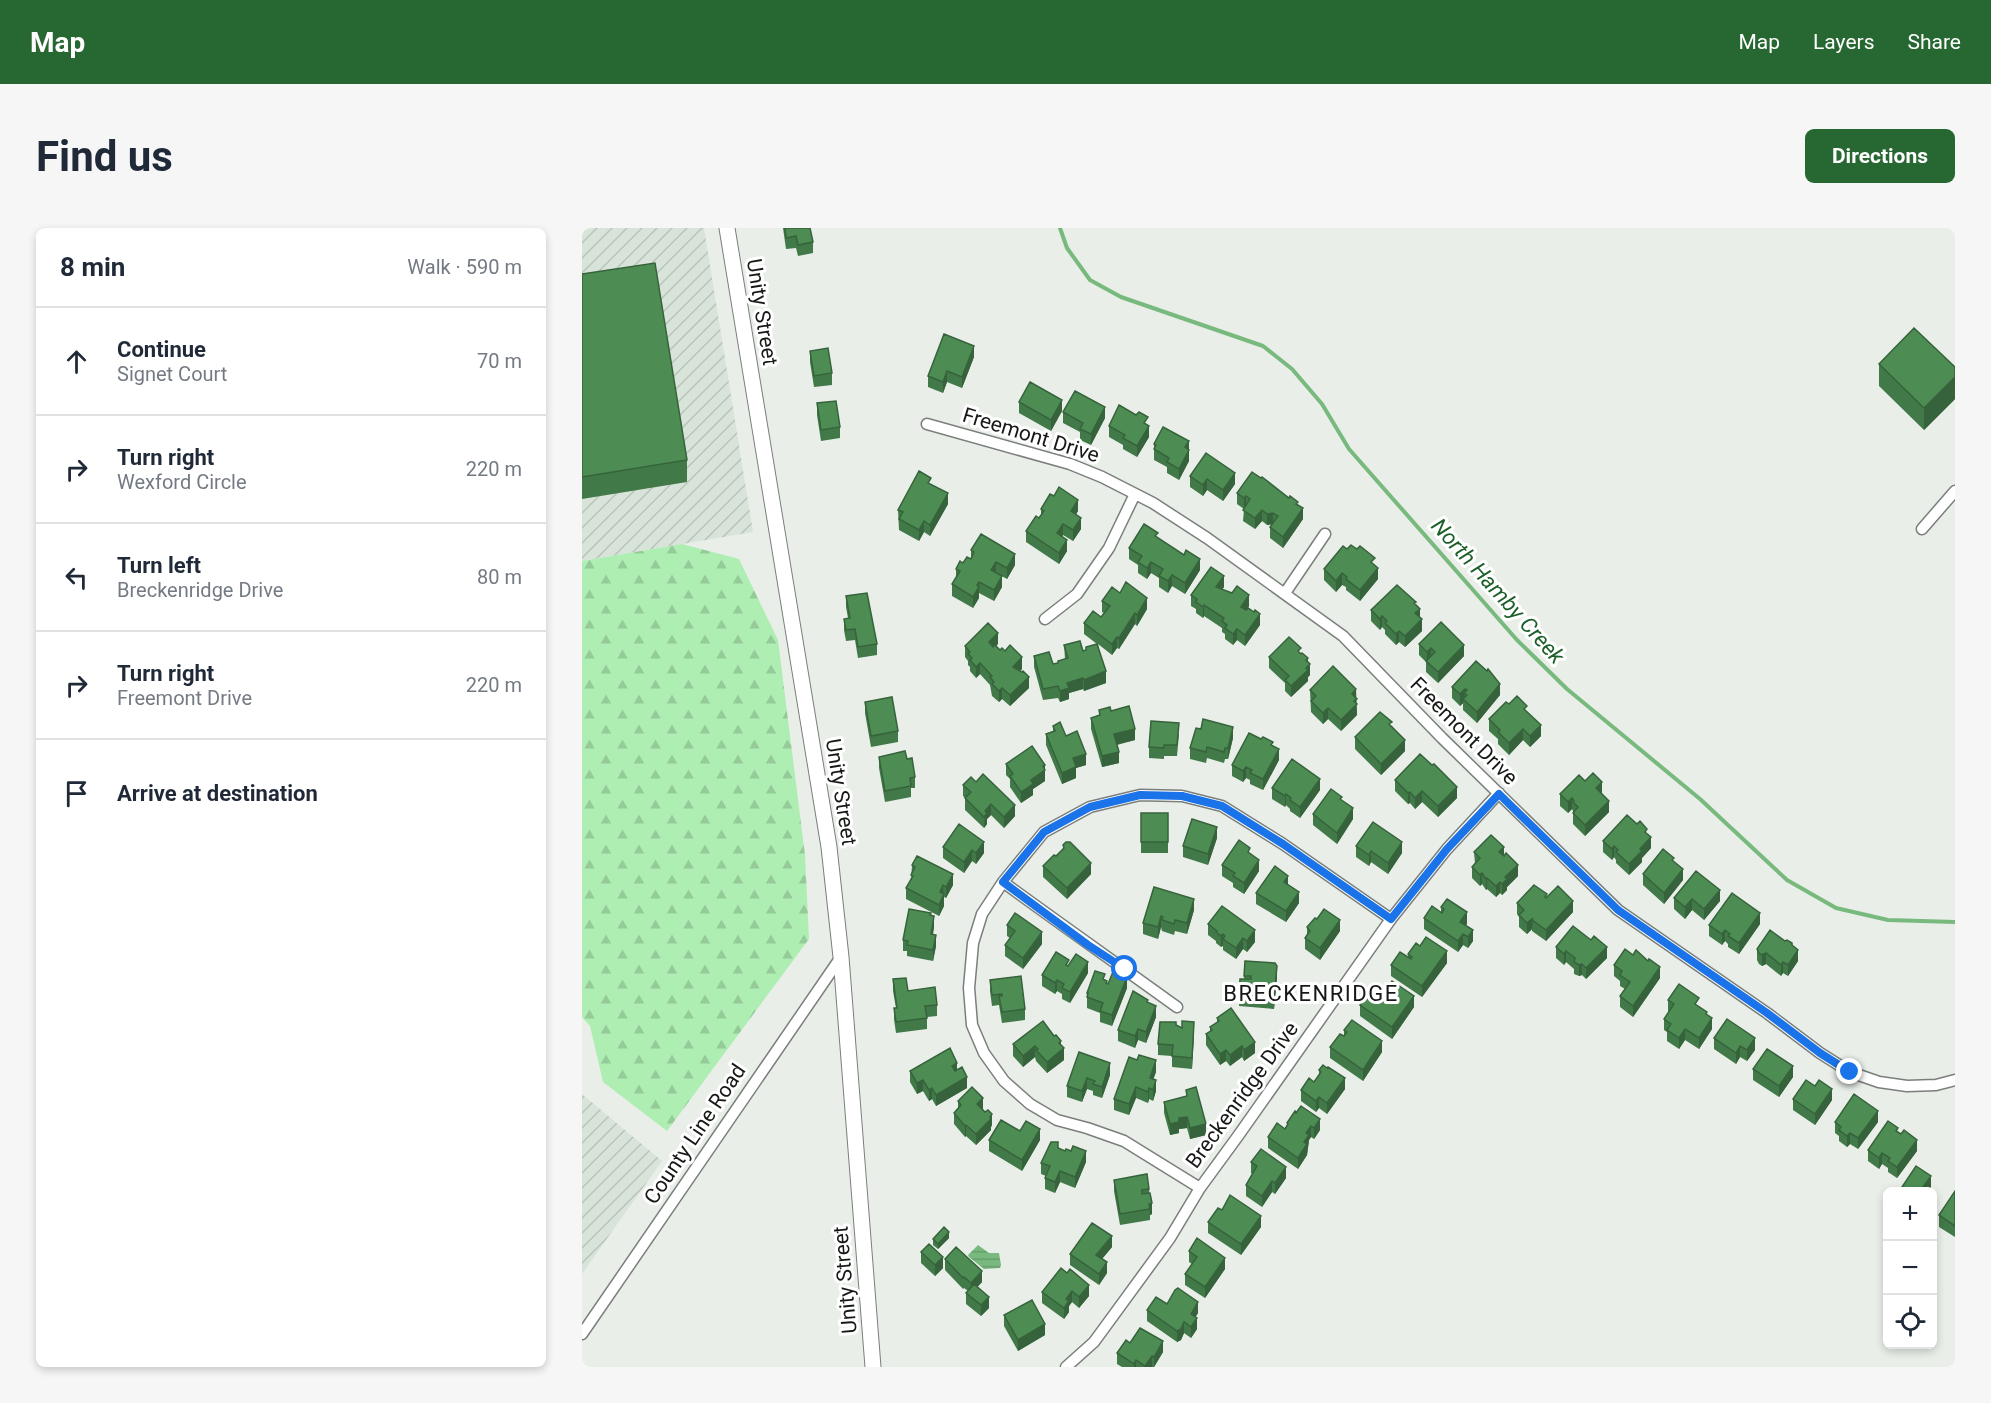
<!DOCTYPE html>
<html lang="en">
<head>
<meta charset="utf-8">
<style>
	:root { --surface:#fff; --page:#f6f6f7; --text:#1f2937; --muted:#747a83; --line:#e0e1e3; --accent:#276731 }
	body { margin:0; font-family:Roboto,sans-serif; background:var(--page); color:var(--text) }
	.controls { position:absolute; right:18px; bottom:18px; display:grid; overflow:hidden; border-radius:9px; box-shadow:0 3px 9px #0003 }
	.controls button { width:54px; height:54px; display:grid; place-items:center; padding:0; border:0; border-bottom:2px solid var(--line); background:var(--surface); color:var(--text); font:30px sans-serif }
	.stop { position:absolute; width:18px; height:18px; margin:-14px; border:4px solid #1a73e8; border-radius:50%; background:#fff }
	.stop.end { background:#1a73e8; border-color:#fff; box-shadow:0 2px 6px #0008 }
	.list { margin:0; padding:0; list-style:none }
	h2 { display:flex; justify-content:space-between; align-items:center; height:78px; margin:0; padding:0 24px; font-size:26px }
	h2 small { font-size:20px; font-weight:400; color:var(--muted) }
	.list li { display:grid; grid-template-columns:39px 1fr auto; gap:18px; align-items:center; box-sizing:border-box; height:108px; padding:0 24px; border-top:2px solid var(--line) }
	.list b { display:block; font-size:22px; white-space:nowrap }
	.list p { margin:0; font-size:20px; white-space:nowrap; color:var(--muted) }
	.list em { font-size:20px; font-style:normal; color:var(--muted) }
	.icon { flex:none; width:33px; height:33px; fill:none; stroke:currentColor; stroke-width:2; stroke-linecap:round; stroke-linejoin:round }
	.map { position:relative; flex:none; width:1373px; height:1139px; overflow:hidden; border-radius:9px }
	header { display:flex; align-items:center; gap:36px; box-sizing:border-box; height:84px; padding:0 30px; background:var(--accent); color:#fff }
	header strong { font-size:28px }
	nav { display:flex; gap:33px; margin-inline-start:auto; font-size:21px }
	.intro { display:flex; align-items:center; justify-content:space-between; box-sizing:border-box; height:144px; padding:0 36px }
	h1 { margin:0; font-size:42px }
	.button { padding:15px 27px; border-radius:9px; background:var(--accent); color:#fff; font-size:21px; font-weight:700 }
	main { display:flex; gap:36px; padding:0 36px }
	aside { flex:1; background:var(--surface); border-radius:9px; box-shadow:0 3px 9px #0003 }
	.map>svg:first-child { display:block }
	.industrial { fill:url(#industrial-furrows) }
	.forest { fill:url(#forest-firs) }
	.water { fill:url(#water-rules) }
	.lines { fill:none; stroke-linecap:round; stroke-linejoin:round }
	.stream { stroke:#78b97e; stroke-width:4 }
	.street-casing { stroke:#7a7f7b; stroke-width:13 }
	.secondary-casing { stroke:#7a7f7b; stroke-width:17 }
	.street { stroke:#fff; stroke-width:10 }
	.secondary { stroke:#fff; stroke-width:15 }
	.wall { fill:#427948 }
	.shaded-wall { fill:#36633b }
	.building { fill:#4d8d54; stroke:#36633b; stroke-width:1.5 }
	.route { stroke:#1a73e8; stroke-width:8 }
	.labels { text-anchor:middle; dominant-baseline:central; stroke-width:6; stroke-linejoin:round; paint-order:stroke }
	.street-label { font-size:21px; fill:#161816; stroke:#fff }
	.water-label { font-size:22px; font-style:italic; fill:#1c5f28; stroke:#fff }
	.neighbourhood-label { font-size:22px; letter-spacing:1.5px; fill:#161816; stroke:#fff }
</style>
</head>
<body>
<header>
<strong>Map</strong>
<nav><a>Map</a><a>Layers</a><a>Share</a></nav>
</header>
<div class="intro"><h1>Find us</h1><a class="button">Directions</a></div>
<main>
<aside>
<h2>8 min<small>Walk · 590 m</small></h2>
<ul class="list">
<li><svg class="icon" aria-label="ahead" viewBox="0 0 24 24"><path d="M12 20V5M6 11l6-6 6 6"/></svg><div><b>Continue</b><p>Signet Court</p></div><em>70 m</em></li>
<li><svg class="icon" aria-label="right" viewBox="0 0 24 24"><path d="M7 20v-9h11M14 6l5 5-5 5"/></svg><div><b>Turn right</b><p>Wexford Circle</p></div><em>220 m</em></li>
<li><svg class="icon" aria-label="left" viewBox="0 0 24 24"><path d="M17 20v-9H6M10 6l-5 5 5 5"/></svg><div><b>Turn left</b><p>Breckenridge Drive</p></div><em>80 m</em></li>
<li><svg class="icon" aria-label="right" viewBox="0 0 24 24"><path d="M7 20v-9h11M14 6l5 5-5 5"/></svg><div><b>Turn right</b><p>Freemont Drive</p></div><em>220 m</em></li>
<li><svg class="icon" aria-label="arrive" viewBox="0 0 24 24"><path d="M6 21V4h12l-3 4 3 4H6"/></svg><div><b>Arrive at destination</b></div></li>
</ul>
</aside>
<div class="map">
<svg width="1373" height="1139" viewBox="0 0 1373 1139">
	<defs>
		<pattern id="industrial-furrows" width="10" height="10" patternUnits="userSpaceOnUse" patternTransform="scale(1.5)"><rect width="10" height="10" fill="#d8e4d9"/><path d="M-1 1l2-2M0 10L10 0M9 11l2-2" fill="none" stroke="#b9c3ba"/></pattern>
		<pattern id="forest-firs" width="22" height="20" patternUnits="userSpaceOnUse" patternTransform="scale(1.5)"><rect width="22" height="20" fill="#aeeeb3"/><path d="M5 1l3.5 6h-7zM16 11l3.5 6h-7z" fill="#95cb99"/></pattern>
		<pattern id="water-rules" width="6" height="5" patternUnits="userSpaceOnUse" patternTransform="scale(1.5)"><rect width="6" height="5" fill="#78b97e"/><path d="M0 2.5h6" fill="none" stroke="#679e6c"/></pattern>
	</defs>
	<rect width="100%" height="100%" fill="#e9eee9"/>
	<path class="industrial" d="M 0,0 L 122,0 L 171,304 L 0,333 Z
		M 0,866 L 80,933 L 0,1046 Z"/>
	<path class="forest" d="M 100,316 L 157,331 L 196,412 L 223,627 L 227,711 L 85,903 L 21,854 L 8,798 L 0,789 L 0,333 Z"/>
	<path class="water" d="M 396,1017 L 407,1025 L 417,1025 L 419,1037 L 418,1040 L 402,1041 L 387,1029 L 386,1027 Z"/>
	<g class="lines">
		<path class="stream" d="M 478,0 L 485,20 L 508,52 L 539,69 L 681,118 L 710,141 L 740,176 L 767,221 L 935,412 L 985,461 L 1118,571 L 1205,652 L 1254,680 L 1306,692 L 1373,694"/>
		<g class="street-casing">
			<path id="street" d="M 345,196 L 488,236 L 520,249 L 571,275 L 625,310 L 761,408 L 860,510 L 1036,682 L 1185,785 L 1238,825 L 1268,844 L 1297,854 L 1325,858 L 1354,857 L 1373,852
				M 1340,301 L 1373,263
				M 703,365 L 743,306
				M 463,391 L 495,366 L 527,320 L 553,266
				M 421,654 C 478,696 537,737 595,779
				M 618,960 L 542,913 L 505,900 L 475,892 L 448,876 L 422,853 L 402,825 L 390,797 L 387,760 L 391,715 L 400,686 L 421,654 L 462,604 L 508,579 L 558,567 L 600,568 L 640,578 L 701,616 L 809,691
				M 0,1106 L 259,729
				M 484,1139 L 512,1114 L 588,1010 L 618,960 L 656,908 L 809,691 L 865,621 L 917,565"/>
		</g>
		<g class="secondary-casing">
			<path id="secondary" d="M 145,0 L 247,619 L 259,729 L 291,1139"/>
		</g>
		<use href="#street" class="street"/>
		<use href="#secondary" class="secondary"/>
	</g>
	<path class="wall" d="M 201,0 L 228,0 L 231,14 L 231,25 L 216,28 L 214,20 L 204,21 Z
		M 0,46 L 105,232 L 105,254 L 0,271 Z
		M 228,123 L 250,145 L 250,157 L 232,159 L 228,134 Z
		M 392,129 L 380,160 L 365,154 L 361,165 L 346,159 L 346,148 Z
		M 1297,136 L 1373,139 L 1373,171 L 1342,202 L 1297,158 Z
		M 437,174 L 480,183 L 469,203 L 437,185 Z
		M 235,175 L 258,199 L 258,210 L 239,213 L 235,187 Z
		M 481,184 L 523,190 L 509,217 L 498,212 L 498,204 L 481,195 Z
		M 566,197 L 567,209 L 555,229 L 541,221 L 541,217 L 527,209 L 527,198 Z
		M 572,216 L 607,221 L 607,233 L 597,252 L 585,245 L 585,239 L 572,232 Z
		M 608,248 L 653,256 L 641,273 L 625,262 L 621,268 L 608,259 Z
		M 349,256 L 366,276 L 348,308 L 342,304 L 337,313 L 317,302 L 316,282 Z
		M 655,265 L 716,277 L 721,291 L 701,320 L 688,310 L 688,299 L 690,296 L 685,297 L 680,293 L 673,301 L 661,293 L 662,281 L 655,276 Z
		M 459,281 L 496,283 L 494,286 L 499,301 L 491,313 L 481,307 L 480,308 L 485,323 L 477,336 L 444,314 L 444,303 L 459,287 Z
		M 576,310 L 618,342 L 603,366 L 590,358 L 586,365 L 577,359 L 577,350 L 569,345 L 565,351 L 556,345 L 556,337 L 547,331 L 547,320 Z
		M 765,321 L 793,337 L 796,351 L 778,373 L 764,362 L 764,359 L 760,357 L 754,364 L 742,352 L 742,341 Z
		M 389,322 L 433,337 L 425,351 L 414,345 L 420,359 L 412,373 L 397,365 L 397,370 L 391,380 L 370,368 L 370,356 L 374,349 L 374,341 L 389,331 Z
		M 642,359 L 640,361 L 667,378 L 666,380 L 678,397 L 663,418 L 655,412 L 651,417 L 643,411 L 643,406 L 640,404 L 640,400 L 622,388 L 621,390 L 614,385 L 614,381 L 609,378 L 609,367 Z
		M 538,365 L 565,381 L 555,398 L 553,396 L 537,421 L 535,420 L 530,427 L 516,416 L 524,455 L 502,463 L 501,461 L 487,465 L 487,471 L 478,474 L 476,470 L 461,472 L 452,439 L 452,428 L 471,436 L 476,435 L 476,433 L 483,431 L 482,417 L 501,423 L 504,422 L 504,419 L 515,416 L 502,406 L 502,395 L 519,389 L 522,385 L 520,384 L 520,373 Z
		M 264,368 L 295,416 L 295,427 L 276,430 L 273,412 L 264,413 L 262,402 L 262,391 L 266,390 L 264,379 Z
		M 834,376 L 838,390 L 840,403 L 823,419 L 817,414 L 814,417 L 803,406 L 803,402 L 800,399 L 798,402 L 789,393 L 789,382 Z
		M 416,416 L 414,418 L 440,441 L 437,443 L 447,460 L 428,478 L 420,471 L 417,474 L 410,468 L 408,457 L 398,446 L 394,450 L 388,443 L 388,439 L 386,437 L 386,433 L 383,429 L 383,418 Z
		M 837,416 L 882,428 L 856,455 L 844,444 L 844,434 L 837,427 Z
		M 719,426 L 726,434 L 728,447 L 726,449 L 726,453 L 709,469 L 703,463 L 703,455 L 687,440 L 687,429 Z
		M 905,443 L 918,467 L 895,495 L 881,482 L 881,475 L 878,478 L 870,470 L 870,459 Z
		M 728,462 L 774,470 L 775,487 L 759,503 L 746,491 L 741,496 L 729,484 Z
		M 283,474 L 316,503 L 316,514 L 289,519 L 283,485 Z
		M 927,476 L 945,484 L 959,508 L 948,519 L 941,512 L 927,527 L 916,516 L 916,511 L 907,503 L 907,491 Z
		M 517,482 L 529,483 L 553,512 L 535,517 L 537,535 L 520,539 L 509,501 L 509,490 L 517,487 Z
		M 471,498 L 484,508 L 504,537 L 494,540 L 494,550 L 480,556 L 464,517 L 464,506 L 471,503 Z
		M 810,498 L 823,523 L 799,547 L 773,521 L 773,509 Z
		M 597,506 L 595,528 L 582,528 L 582,531 L 567,530 L 567,519 Z
		M 651,510 L 646,531 L 643,531 L 642,535 L 625,530 L 624,535 L 608,531 L 608,520 Z
		M 691,517 L 697,532 L 681,562 L 668,556 L 668,552 L 664,550 L 661,554 L 650,548 L 650,537 Z
		M 297,529 L 333,549 L 333,560 L 329,560 L 329,569 L 303,574 L 297,540 Z
		M 424,536 L 463,540 L 463,553 L 451,561 L 451,567 L 439,575 L 428,559 L 428,551 L 424,547 Z
		M 813,552 L 875,570 L 856,589 L 840,574 L 833,581 L 828,575 L 826,576 L 813,563 Z
		M 1003,553 L 1020,565 L 1027,584 L 1003,608 L 991,596 L 991,583 L 990,581 L 986,585 L 978,578 L 978,566 Z
		M 381,557 L 433,588 L 422,600 L 409,587 L 405,591 L 405,596 L 402,600 L 383,582 L 383,570 L 381,568 Z
		M 690,560 L 738,562 L 718,590 L 708,583 L 708,581 L 704,577 L 703,579 L 690,571 Z
		M 760,573 L 771,591 L 755,616 L 731,597 L 731,586 Z
		M 559,585 L 586,585 L 586,625 L 559,625 Z
		M 377,596 L 402,625 L 394,636 L 390,633 L 382,645 L 361,630 L 361,619 Z
		M 1065,606 L 1069,620 L 1060,630 L 1060,634 L 1047,647 L 1034,635 L 1034,632 L 1032,629 L 1030,632 L 1021,624 L 1021,613 Z
		M 635,610 L 626,637 L 601,629 L 601,618 Z
		M 481,617 L 509,646 L 485,671 L 461,649 L 461,638 L 474,628 L 481,621 Z
		M 774,618 L 820,625 L 806,646 L 789,634 L 787,638 L 774,629 Z
		M 892,624 L 922,628 L 936,648 L 925,659 L 925,662 L 920,667 L 918,665 L 914,669 L 905,661 L 904,662 L 900,656 L 898,658 L 890,650 L 890,639 L 893,636 Z
		M 668,626 L 677,643 L 662,666 L 651,659 L 651,655 L 640,648 L 640,637 Z
		M 1092,634 L 1101,652 L 1082,676 L 1061,657 L 1061,646 Z
		M 330,637 L 371,657 L 364,670 L 362,669 L 362,678 L 357,688 L 324,671 L 324,660 L 329,652 Z
		M 572,659 L 612,682 L 605,706 L 593,703 L 592,707 L 580,703 L 579,699 L 576,711 L 561,706 L 561,695 Z
		M 674,665 L 717,675 L 704,694 L 674,676 Z
		M 965,670 L 991,684 L 964,713 L 950,703 L 950,701 L 945,706 L 937,699 L 937,689 L 935,686 L 935,675 Z
		M 1092,670 L 1138,673 L 1122,692 L 1110,682 L 1103,691 L 1092,681 Z
		M 859,679 L 885,696 L 883,697 L 891,713 L 886,720 L 881,717 L 876,724 L 842,701 L 842,690 L 859,684 Z
		M 349,688 L 352,699 L 351,706 L 354,718 L 351,733 L 325,728 L 325,723 L 321,723 L 321,712 Z
		M 626,696 L 673,714 L 665,724 L 661,721 L 654,731 L 641,722 L 641,718 L 639,719 L 634,715 L 634,713 L 626,707 Z
		M 1178,696 L 1157,726 L 1146,719 L 1146,716 L 1143,713 L 1140,717 L 1127,708 L 1127,697 Z
		M 425,697 L 460,716 L 441,741 L 423,728 L 423,717 L 428,710 L 425,708 Z
		M 725,699 L 758,703 L 738,732 L 723,721 L 723,710 L 725,706 Z
		M 1210,717 L 1216,733 L 1206,748 L 1201,745 L 1199,748 L 1184,736 L 1180,738 L 1177,736 L 1175,732 L 1175,721 Z
		M 838,718 L 865,735 L 840,769 L 809,748 L 809,737 L 826,729 L 826,726 Z
		M 974,719 L 1025,730 L 1004,751 L 1000,747 L 997,748 L 992,746 L 992,741 L 984,734 L 982,737 L 974,730 Z
		M 663,733 L 695,749 L 692,781 L 657,778 L 657,767 L 662,751 Z
		M 487,737 L 506,745 L 488,775 L 480,771 L 480,766 L 475,763 L 473,766 L 460,758 L 460,747 Z
		M 1032,737 L 1078,750 L 1051,789 L 1038,779 L 1038,768 L 1043,761 L 1038,758 L 1038,753 L 1032,748 Z
		M 311,751 L 326,763 L 355,777 L 355,788 L 345,789 L 345,801 L 314,805 L 312,791 L 312,780 L 314,780 L 311,763 Z
		M 408,752 L 443,781 L 443,792 L 420,795 L 417,777 L 410,778 L 408,763 Z
		M 523,752 L 525,756 L 545,760 L 530,798 L 518,794 L 518,785 L 505,780 L 505,765 Z
		M 801,767 L 832,779 L 810,811 L 778,788 L 778,777 L 801,772 Z
		M 1086,772 L 1117,778 L 1125,787 L 1130,801 L 1117,821 L 1103,812 L 1097,821 L 1085,813 L 1085,804 L 1082,802 L 1082,791 L 1087,784 L 1086,783 Z
		M 566,775 L 574,789 L 564,815 L 556,812 L 553,820 L 536,813 L 536,802 Z
		M 635,790 L 673,825 L 662,833 L 660,829 L 648,838 L 644,833 L 638,837 L 624,817 L 624,806 L 628,804 L 628,799 L 635,794 Z
		M 594,797 L 612,805 L 610,841 L 590,839 L 590,828 L 576,827 L 576,816 Z
		M 762,802 L 800,824 L 781,853 L 748,830 L 748,819 L 762,808 Z
		M 1132,810 L 1173,822 L 1165,833 L 1158,829 L 1154,836 L 1132,821 Z
		M 431,816 L 479,817 L 482,832 L 465,845 L 454,833 L 453,829 L 441,839 L 431,828 Z
		M 497,824 L 528,847 L 520,870 L 511,867 L 511,863 L 505,861 L 500,874 L 485,869 L 485,858 Z
		M 1171,841 L 1211,849 L 1197,869 L 1171,852 Z
		M 375,842 L 385,860 L 354,878 L 350,871 L 347,873 L 341,863 L 335,866 L 328,854 L 328,843 Z
		M 737,842 L 763,861 L 745,886 L 737,880 L 734,884 L 719,873 L 719,862 L 732,854 L 737,847 Z
		M 574,844 L 571,851 L 574,863 L 571,873 L 567,871 L 566,875 L 554,870 L 547,887 L 532,882 L 532,871 Z
		M 1233,858 L 1250,872 L 1233,897 L 1211,882 L 1211,871 Z
		M 604,862 L 624,907 L 608,911 L 605,900 L 597,901 L 597,905 L 588,907 L 582,885 L 582,874 L 604,868 Z
		M 376,873 L 401,881 L 410,897 L 409,899 L 409,902 L 394,917 L 384,908 L 383,909 L 372,896 L 372,885 L 376,881 Z
		M 713,883 L 738,902 L 732,911 L 729,909 L 727,912 L 725,927 L 716,941 L 686,920 L 686,909 L 703,901 L 705,899 L 705,895 Z
		M 1253,894 L 1296,894 L 1276,921 L 1268,916 L 1265,919 L 1257,913 L 1257,908 L 1253,905 Z
		M 1316,904 L 1335,923 L 1315,950 L 1306,944 L 1306,940 L 1300,936 L 1297,941 L 1286,933 L 1286,922 Z
		M 407,912 L 458,912 L 440,943 L 407,923 Z
		M 476,920 L 504,934 L 493,960 L 478,954 L 473,965 L 463,961 L 463,950 L 464,948 L 459,946 L 459,935 Z
		M 669,934 L 704,950 L 693,966 L 690,964 L 680,979 L 664,968 L 664,957 L 670,946 L 669,945 Z
		M 532,952 L 567,961 L 570,986 L 568,987 L 568,992 L 538,997 L 532,963 Z
		M 1320,959 L 1349,959 L 1346,963 L 1320,963 Z
		M 1373,963 L 1373,1009 L 1357,999 L 1357,987 Z
		M 640,982 L 679,999 L 659,1027 L 626,1005 L 626,994 Z
		M 367,1010 L 356,1021 L 351,1017 L 351,1011 Z
		M 530,1019 L 520,1031 L 525,1045 L 517,1057 L 488,1037 L 488,1026 Z
		M 607,1023 L 643,1041 L 623,1070 L 603,1057 L 603,1046 L 610,1036 L 607,1034 Z
		M 339,1024 L 361,1040 L 353,1048 L 339,1035 Z
		M 363,1031 L 400,1054 L 395,1059 L 407,1080 L 399,1088 L 384,1076 L 384,1065 L 386,1063 L 382,1060 L 381,1061 L 363,1042 Z
		M 479,1040 L 507,1068 L 497,1080 L 490,1074 L 487,1078 L 487,1084 L 482,1091 L 460,1075 L 460,1064 Z
		M 585,1076 L 616,1085 L 613,1089 L 615,1101 L 609,1110 L 602,1105 L 599,1112 L 595,1114 L 565,1093 L 565,1082 Z
		M 422,1087 L 463,1107 L 436,1123 L 422,1098 Z
		M 548,1115 L 581,1124 L 572,1139 L 540,1139 L 535,1136 L 535,1125 Z"/>
	<path class="shaded-wall" d="M 392,118 L 392,129 L 380,160 L 380,149 Z
		M 365,143 L 365,154 L 361,165 L 361,154 Z
		M 1373,149 L 1373,171 L 1342,202 L 1342,180 Z
		M 480,172 L 480,183 L 469,203 L 469,192 Z
		M 523,179 L 523,190 L 509,217 L 509,206 Z
		M 567,198 L 567,209 L 555,229 L 555,218 Z
		M 607,213 L 607,233 L 597,252 L 597,241 L 603,219 Z
		M 653,245 L 653,256 L 641,273 L 641,262 Z
		M 625,251 L 625,262 L 621,268 L 621,257 Z
		M 366,265 L 366,276 L 348,308 L 348,297 Z
		M 664,268 L 664,279 L 662,281 L 662,270 Z
		M 496,272 L 496,283 L 489,294 L 489,283 Z
		M 721,280 L 721,291 L 701,320 L 701,309 Z
		M 680,282 L 680,293 L 673,301 L 673,290 Z
		M 691,285 L 691,296 L 685,297 L 685,286 Z
		M 499,290 L 499,301 L 491,313 L 491,302 Z
		M 342,293 L 342,304 L 337,313 L 337,302 Z
		M 481,296 L 481,307 L 475,316 L 475,305 Z
		M 485,312 L 485,323 L 477,336 L 477,325 Z
		M 433,326 L 433,337 L 425,351 L 425,340 Z
		M 618,331 L 618,342 L 603,366 L 603,355 Z
		M 414,334 L 414,345 L 409,342 Z
		M 569,334 L 569,345 L 565,351 L 565,340 Z
		M 796,340 L 796,351 L 778,373 L 778,362 Z
		M 760,345 L 760,357 L 754,364 L 754,353 Z
		M 590,347 L 590,358 L 586,365 L 586,353 Z
		M 420,348 L 420,359 L 412,373 L 412,362 Z
		M 642,348 L 642,359 L 634,370 L 634,359 Z
		M 397,354 L 397,370 L 391,380 L 391,369 Z
		M 667,367 L 667,378 L 659,390 L 659,379 Z
		M 565,370 L 565,381 L 555,398 L 555,387 Z
		M 622,377 L 622,388 L 621,390 L 621,379 Z
		M 838,381 L 838,392 L 833,385 Z
		M 553,385 L 553,396 L 537,421 L 537,410 Z
		M 678,386 L 678,397 L 663,418 L 663,407 Z
		M 800,388 L 800,399 L 798,402 L 798,391 Z
		M 840,391 L 840,403 L 823,419 L 823,408 Z
		M 655,401 L 655,412 L 651,417 L 651,406 Z
		M 817,403 L 817,414 L 814,417 L 814,406 Z
		M 416,405 L 416,416 L 407,425 L 407,414 Z
		M 535,409 L 535,420 L 530,427 L 530,416 Z
		M 882,417 L 882,428 L 856,455 L 856,444 Z
		M 849,420 L 849,431 L 845,435 L 845,424 Z
		M 440,429 L 440,441 L 431,450 L 431,439 Z
		M 726,430 L 726,437 L 728,436 L 728,447 L 726,449 L 726,453 L 709,469 L 709,458 Z
		M 398,435 L 398,446 L 394,450 L 394,439 Z
		M 524,443 L 524,455 L 502,463 L 502,452 Z
		M 447,449 L 447,460 L 428,478 L 428,467 Z
		M 501,450 L 501,461 L 487,465 L 487,471 L 478,474 L 478,463 L 485,455 Z
		M 918,456 L 918,467 L 895,495 L 895,484 Z
		M 420,460 L 420,471 L 417,474 L 417,463 Z
		M 774,461 L 775,487 L 759,503 L 759,492 L 770,466 Z
		M 883,461 L 882,472 L 881,471 L 881,475 L 878,478 L 878,466 Z
		M 746,480 L 746,491 L 741,496 L 741,485 Z
		M 959,497 L 959,508 L 948,519 L 948,508 Z
		M 651,499 L 651,510 L 646,531 L 646,520 Z
		M 553,501 L 553,512 L 532,517 L 532,506 Z
		M 941,501 L 941,512 L 927,527 L 927,515 Z
		M 823,512 L 823,523 L 799,547 L 799,536 Z
		M 697,521 L 697,532 L 681,562 L 681,551 Z
		M 537,524 L 537,535 L 520,539 L 520,528 Z
		M 504,526 L 504,537 L 494,540 L 494,550 L 480,556 L 480,545 L 491,530 Z
		M 463,537 L 463,553 L 451,561 L 451,567 L 439,575 L 439,564 L 449,552 Z
		M 664,539 L 664,550 L 661,554 L 661,543 Z
		M 738,551 L 738,562 L 718,590 L 718,579 Z
		M 1020,554 L 1020,565 L 1014,571 L 1014,560 Z
		M 875,559 L 875,570 L 856,589 L 856,578 Z
		M 840,563 L 840,574 L 833,581 L 833,570 Z
		M 828,564 L 828,575 L 826,576 L 826,565 Z
		M 704,566 L 704,577 L 703,579 L 703,568 Z
		M 990,570 L 990,581 L 986,585 L 986,574 Z
		M 1027,573 L 1027,584 L 1003,608 L 1003,597 Z
		M 409,576 L 409,587 L 405,591 L 405,596 L 402,600 L 403,583 Z
		M 433,577 L 433,588 L 422,600 L 422,589 Z
		M 771,580 L 771,591 L 755,616 L 755,605 Z
		M 635,599 L 635,610 L 626,637 L 626,626 Z
		M 1069,609 L 1069,620 L 1060,630 L 1060,634 L 1047,647 L 1047,636 L 1058,621 Z
		M 402,614 L 402,625 L 394,636 L 394,625 Z
		M 820,614 L 820,625 L 806,646 L 806,635 Z
		M 1032,618 L 1032,629 L 1030,632 L 1030,621 Z
		M 922,619 L 922,630 L 917,624 Z
		M 390,622 L 390,633 L 382,645 L 382,634 Z
		M 789,623 L 789,634 L 787,638 L 787,627 Z
		M 677,632 L 677,643 L 662,666 L 662,655 Z
		M 509,635 L 509,646 L 485,671 L 485,660 Z
		M 936,637 L 936,648 L 925,659 L 925,662 L 920,667 L 920,656 L 923,649 Z
		M 1101,641 L 1101,652 L 1082,676 L 1082,665 Z
		M 900,645 L 900,656 L 898,658 L 898,647 Z
		M 371,646 L 371,657 L 364,670 L 364,659 Z
		M 706,648 L 706,659 L 702,654 Z
		M 905,650 L 905,661 L 904,662 L 904,651 Z
		M 918,654 L 918,665 L 914,669 L 914,658 Z
		M 361,657 L 362,678 L 357,688 L 358,664 Z
		M 1138,662 L 1138,673 L 1122,692 L 1122,681 Z
		M 717,664 L 717,675 L 704,694 L 704,683 Z
		M 612,671 L 612,682 L 605,706 L 605,695 Z
		M 1110,671 L 1110,682 L 1103,691 L 1103,679 Z
		M 991,673 L 991,684 L 964,713 L 964,702 Z
		M 885,684 L 885,696 L 878,705 L 878,694 Z
		M 1178,685 L 1178,696 L 1157,726 L 1157,715 Z
		M 352,688 L 352,699 L 349,717 L 349,706 Z
		M 579,688 L 579,699 L 576,711 L 576,699 Z
		M 951,690 L 950,701 L 945,706 L 945,695 Z
		M 758,692 L 758,703 L 738,732 L 738,720 Z
		M 673,702 L 673,714 L 665,724 L 665,713 Z
		M 891,702 L 891,713 L 886,720 L 886,709 Z
		M 1143,702 L 1143,713 L 1140,717 L 1140,706 Z
		M 460,704 L 460,716 L 441,741 L 441,730 Z
		M 641,706 L 641,717 L 639,719 L 639,708 Z
		M 881,706 L 881,717 L 876,724 L 876,713 Z
		M 354,707 L 354,718 L 351,733 L 351,722 Z
		M 661,710 L 661,721 L 654,731 L 654,720 Z
		M 1025,719 L 1025,730 L 1004,751 L 1004,740 Z
		M 1216,722 L 1216,733 L 1206,748 L 1206,737 Z
		M 865,723 L 865,735 L 840,769 L 840,758 Z
		M 984,723 L 984,734 L 982,737 L 982,726 Z
		M 1184,725 L 1184,736 L 1180,738 L 1180,727 Z
		M 506,734 L 506,745 L 488,775 L 488,764 Z
		M 1201,734 L 1201,745 L 1199,748 L 1199,737 Z
		M 1000,736 L 1000,747 L 997,748 L 997,737 Z
		M 695,738 L 695,749 L 692,781 L 692,769 Z
		M 1078,739 L 1078,750 L 1051,789 L 1051,778 Z
		M 545,749 L 545,760 L 530,798 L 530,787 Z
		M 475,752 L 475,763 L 473,766 L 473,755 Z
		M 832,768 L 832,779 L 810,811 L 810,799 Z
		M 574,778 L 574,789 L 564,815 L 564,804 Z
		M 1130,790 L 1130,801 L 1117,821 L 1117,810 Z
		M 612,794 L 612,805 L 610,841 L 610,830 Z
		M 556,801 L 556,812 L 553,820 L 553,808 Z
		M 1103,801 L 1103,812 L 1097,821 L 1097,810 Z
		M 1173,810 L 1173,822 L 1165,833 L 1165,822 Z
		M 479,813 L 479,823 L 482,820 L 482,832 L 465,845 L 465,834 Z
		M 800,813 L 800,824 L 781,853 L 781,842 Z
		M 673,814 L 673,825 L 662,833 L 662,822 Z
		M 453,818 L 453,829 L 441,839 L 441,828 Z
		M 660,818 L 660,829 L 648,838 L 648,827 Z
		M 1158,818 L 1158,829 L 1154,836 L 1154,825 Z
		M 644,822 L 644,833 L 638,837 L 638,826 Z
		M 574,832 L 574,844 L 568,861 L 568,850 Z
		M 375,835 L 375,846 L 370,838 Z
		M 528,835 L 528,847 L 520,870 L 520,859 Z
		M 1211,838 L 1211,849 L 1197,869 L 1197,858 Z
		M 385,849 L 385,860 L 354,878 L 354,867 Z
		M 505,850 L 505,861 L 500,874 L 500,863 Z
		M 763,850 L 763,861 L 745,886 L 745,875 Z
		M 341,852 L 341,863 L 335,866 L 335,855 Z
		M 574,852 L 574,863 L 571,873 L 571,862 Z
		M 554,859 L 554,870 L 547,887 L 547,876 Z
		M 350,860 L 350,871 L 347,873 L 347,862 Z
		M 567,860 L 567,871 L 566,875 L 566,864 Z
		M 1250,861 L 1250,872 L 1233,897 L 1233,886 Z
		M 737,869 L 737,880 L 734,884 L 734,873 Z
		M 401,870 L 401,881 L 395,887 L 395,876 Z
		M 1296,883 L 1296,894 L 1276,921 L 1276,910 Z
		M 410,886 L 410,897 L 409,899 L 409,902 L 394,917 L 394,906 Z
		M 605,889 L 605,900 L 597,901 L 597,905 L 588,907 L 588,896 L 597,890 Z
		M 738,891 L 738,902 L 732,911 L 732,900 Z
		M 624,896 L 624,907 L 608,911 L 608,900 Z
		M 384,897 L 384,908 L 383,909 L 383,898 Z
		M 729,898 L 729,909 L 727,912 L 725,927 L 716,941 L 716,930 L 722,914 L 724,905 Z
		M 458,901 L 458,912 L 440,943 L 440,932 Z
		M 1268,905 L 1268,916 L 1265,919 L 1265,908 Z
		M 1335,912 L 1335,923 L 1315,950 L 1315,939 Z
		M 504,923 L 504,934 L 493,960 L 493,949 Z
		M 1300,925 L 1300,936 L 1297,941 L 1297,930 Z
		M 704,939 L 704,950 L 693,966 L 693,955 Z
		M 478,943 L 478,954 L 473,965 L 473,954 Z
		M 1349,948 L 1349,959 L 1346,963 L 1338,963 Z
		M 690,953 L 690,964 L 680,979 L 680,968 Z
		M 570,975 L 570,986 L 568,987 L 567,976 Z
		M 679,988 L 679,999 L 659,1027 L 659,1016 Z
		M 367,1004 L 367,1010 L 356,1021 L 356,1016 Z
		M 530,1008 L 530,1019 L 514,1038 L 514,1027 Z
		M 361,1029 L 361,1040 L 353,1048 L 353,1037 Z
		M 643,1030 L 643,1041 L 623,1070 L 623,1059 Z
		M 525,1034 L 525,1045 L 517,1057 L 517,1046 Z
		M 400,1043 L 400,1054 L 389,1066 L 389,1055 Z
		M 507,1057 L 507,1068 L 497,1080 L 497,1069 Z
		M 490,1063 L 490,1074 L 487,1078 L 487,1084 L 482,1091 L 482,1080 L 484,1071 Z
		M 407,1069 L 407,1080 L 399,1088 L 399,1077 Z
		M 616,1074 L 616,1085 L 609,1097 L 609,1086 Z
		M 615,1090 L 615,1101 L 609,1110 L 609,1099 Z
		M 602,1094 L 602,1105 L 599,1112 L 595,1114 L 595,1103 Z
		M 463,1096 L 463,1107 L 436,1123 L 436,1112 Z
		M 581,1113 L 581,1124 L 572,1139 L 572,1129 Z
		M 570,1128 L 570,1139 L 563,1139 L 563,1138 Z
		M 554,1132 L 554,1139 L 552,1139 L 552,1136 Z"/>
	<path class="building" d="M 203,0 L 228,0 L 231,14 L 216,17 L 214,8 L 204,10 Z
		M 73,35 L 105,232 L 0,249 L 0,46 Z
		M 1332,100 L 1373,139 L 1373,149 L 1342,180 L 1297,136 Z
		M 362,106 L 392,118 L 380,149 L 365,143 L 361,154 L 346,148 Z
		M 246,120 L 250,145 L 232,148 L 228,123 Z
		M 448,154 L 480,172 L 469,192 L 437,174 Z
		M 493,163 L 523,179 L 509,206 L 498,201 L 501,195 L 481,184 Z
		M 254,173 L 258,199 L 239,202 L 235,175 Z
		M 537,177 L 554,187 L 557,184 L 566,189 L 562,195 L 567,198 L 555,218 L 541,210 L 543,207 L 527,198 Z
		M 581,199 L 607,213 L 603,219 L 607,222 L 597,241 L 585,234 L 587,230 L 572,221 L 574,217 L 572,216 Z
		M 624,225 L 653,245 L 641,262 L 625,251 L 621,257 L 608,248 Z
		M 337,243 L 349,250 L 346,255 L 366,265 L 348,297 L 342,293 L 337,302 L 317,291 L 321,284 L 316,282 Z
		M 670,244 L 679,250 L 680,249 L 707,270 L 708,268 L 716,274 L 714,276 L 721,280 L 701,309 L 688,299 L 696,288 L 691,285 L 685,286 L 680,282 L 673,290 L 661,282 L 668,271 L 664,268 L 662,270 L 655,265 Z
		M 477,259 L 496,272 L 489,283 L 499,290 L 491,302 L 481,296 L 475,305 L 485,312 L 477,325 L 444,303 L 454,288 L 457,290 L 462,283 L 459,281 L 468,266 L 472,268 Z
		M 562,296 L 576,305 L 573,308 L 602,327 L 604,322 L 618,331 L 603,355 L 590,347 L 586,353 L 577,348 L 581,341 L 569,334 L 565,340 L 556,334 L 560,328 L 547,320 Z
		M 399,306 L 433,326 L 425,340 L 414,334 L 409,342 L 420,348 L 412,362 L 397,354 L 395,357 L 397,359 L 391,369 L 370,356 L 378,343 L 374,341 L 378,333 L 381,335 L 385,329 L 389,331 L 392,324 L 389,322 Z
		M 769,317 L 775,321 L 778,318 L 793,330 L 789,334 L 796,340 L 778,362 L 764,351 L 765,349 L 760,345 L 754,353 L 742,341 L 761,318 L 765,321 Z
		M 629,339 L 642,348 L 634,359 L 650,365 L 655,358 L 667,367 L 659,379 L 664,382 L 666,380 L 672,384 L 673,382 L 678,386 L 663,407 L 655,401 L 651,406 L 643,400 L 645,397 L 640,393 L 642,390 L 622,377 L 621,379 L 614,374 L 615,371 L 609,367 Z
		M 544,354 L 565,370 L 555,387 L 553,385 L 537,410 L 535,409 L 530,416 L 502,395 L 511,383 L 519,389 L 528,378 L 520,373 L 530,359 L 538,365 Z
		M 815,357 L 834,374 L 832,375 L 838,381 L 833,385 L 840,391 L 823,408 L 817,403 L 814,406 L 803,395 L 805,393 L 800,388 L 798,391 L 789,382 Z
		M 285,365 L 295,416 L 276,419 L 273,401 L 264,402 L 262,391 L 268,390 L 264,368 Z
		M 859,394 L 882,417 L 856,444 L 844,433 L 853,424 L 849,420 L 845,424 L 837,416 Z
		M 406,395 L 416,405 L 407,414 L 411,419 L 413,417 L 418,422 L 420,420 L 423,423 L 428,417 L 440,429 L 431,439 L 440,444 L 441,443 L 447,449 L 428,467 L 420,460 L 417,463 L 410,456 L 412,454 L 408,449 L 410,448 L 398,435 L 394,439 L 388,432 L 390,430 L 386,426 L 388,424 L 383,418 Z
		M 707,409 L 719,420 L 716,423 L 719,426 L 720,425 L 726,430 L 724,432 L 728,436 L 724,440 L 726,442 L 709,458 L 703,452 L 707,448 L 687,429 Z
		M 498,413 L 501,423 L 504,422 L 504,419 L 515,416 L 524,443 L 502,452 L 501,450 L 485,455 L 487,460 L 478,463 L 476,458 L 461,461 L 452,428 L 467,424 L 471,436 L 476,435 L 476,433 L 486,430 L 482,417 Z
		M 894,433 L 905,443 L 906,441 L 918,456 L 895,484 L 881,471 L 885,467 L 882,465 L 885,462 L 883,461 L 878,466 L 870,459 Z
		M 751,438 L 774,461 L 770,466 L 775,471 L 772,473 L 775,476 L 759,492 L 746,480 L 741,485 L 729,473 L 734,468 L 728,462 Z
		M 935,468 L 945,478 L 942,481 L 959,497 L 948,508 L 941,501 L 927,515 L 916,504 L 918,502 L 907,491 L 924,474 L 927,476 Z
		M 310,469 L 316,503 L 289,508 L 283,474 Z
		M 547,478 L 553,501 L 532,506 L 537,524 L 520,528 L 509,490 L 518,487 L 517,482 L 528,479 L 529,483 Z
		M 798,484 L 810,494 L 807,496 L 823,512 L 799,536 L 773,509 Z
		M 621,491 L 651,499 L 646,520 L 643,520 L 642,524 L 625,519 L 624,524 L 608,520 L 614,500 L 619,501 Z
		M 569,493 L 597,495 L 595,517 L 582,517 L 582,520 L 567,519 Z
		M 478,494 L 484,508 L 495,503 L 504,526 L 491,530 L 494,539 L 480,545 L 464,506 L 473,503 L 471,498 Z
		M 667,505 L 679,511 L 681,509 L 691,514 L 689,517 L 697,521 L 681,551 L 668,545 L 670,542 L 664,539 L 661,543 L 650,537 Z
		M 450,518 L 463,537 L 461,538 L 463,542 L 449,552 L 451,556 L 439,564 L 428,548 L 431,546 L 424,536 Z
		M 323,523 L 325,531 L 330,530 L 333,549 L 328,550 L 329,558 L 303,563 L 297,529 Z
		M 838,526 L 850,537 L 852,536 L 875,559 L 856,578 L 840,563 L 833,570 L 828,564 L 826,565 L 813,552 Z
		M 710,531 L 738,551 L 718,579 L 708,572 L 709,570 L 704,566 L 703,568 L 690,560 Z
		M 1011,545 L 1020,554 L 1014,560 L 1027,573 L 1003,597 L 991,585 L 996,579 L 991,574 L 992,573 L 990,570 L 986,574 L 978,566 L 997,547 L 1003,553 Z
		M 401,546 L 433,577 L 422,589 L 409,576 L 403,583 L 405,585 L 402,589 L 383,570 L 389,564 L 381,557 L 389,549 L 394,554 Z
		M 749,561 L 760,569 L 758,571 L 771,580 L 755,605 L 731,586 Z
		M 559,585 L 586,585 L 586,614 L 559,614 Z
		M 1045,587 L 1055,596 L 1058,593 L 1065,601 L 1063,604 L 1069,609 L 1058,621 L 1060,623 L 1047,636 L 1034,624 L 1036,622 L 1032,618 L 1030,621 L 1021,613 Z
		M 610,591 L 635,599 L 626,626 L 601,618 Z
		M 791,594 L 820,614 L 806,635 L 789,623 L 787,627 L 774,618 Z
		M 377,596 L 402,614 L 394,625 L 390,622 L 382,634 L 361,619 Z
		M 909,607 L 922,619 L 917,624 L 922,628 L 924,625 L 936,637 L 923,649 L 925,651 L 920,656 L 918,654 L 914,658 L 905,650 L 904,651 L 900,645 L 898,647 L 890,639 L 898,630 L 892,624 Z
		M 657,612 L 668,620 L 666,624 L 677,632 L 662,655 L 651,648 L 653,645 L 640,637 Z
		M 484,614 L 488,614 L 509,635 L 485,660 L 461,638 L 472,627 L 474,628 L 482,620 L 481,617 Z
		M 1081,621 L 1092,630 L 1090,632 L 1101,641 L 1082,665 L 1061,646 Z
		M 335,628 L 371,646 L 364,659 L 361,657 L 358,664 L 362,666 L 357,677 L 324,660 L 331,648 L 329,647 L 333,639 L 330,637 Z
		M 693,638 L 706,648 L 702,654 L 717,664 L 704,683 L 674,665 Z
		M 1114,643 L 1138,662 L 1122,681 L 1110,671 L 1103,679 L 1092,670 Z
		M 952,657 L 965,666 L 963,669 L 964,670 L 976,658 L 991,673 L 964,702 L 950,692 L 951,690 L 945,695 L 937,687 L 942,682 L 935,675 Z
		M 572,659 L 612,671 L 605,695 L 593,692 L 592,696 L 580,692 L 581,689 L 579,688 L 576,699 L 561,695 Z
		M 1150,665 L 1178,685 L 1157,715 L 1146,708 L 1148,706 L 1143,702 L 1140,706 L 1127,697 Z
		M 865,671 L 885,684 L 878,694 L 891,702 L 886,709 L 881,706 L 876,713 L 842,690 L 850,678 L 860,685 L 862,681 L 859,679 Z
		M 640,678 L 673,702 L 665,713 L 661,710 L 654,720 L 641,711 L 643,708 L 641,706 L 639,708 L 634,704 L 635,703 L 626,696 Z
		M 327,681 L 349,685 L 348,687 L 352,688 L 349,706 L 354,707 L 351,722 L 325,717 L 326,713 L 321,712 Z
		M 742,681 L 758,692 L 738,720 L 723,710 L 728,703 L 725,699 L 733,690 L 735,691 Z
		M 433,685 L 460,704 L 441,730 L 423,717 L 433,703 L 425,697 Z
		M 991,698 L 1009,712 L 1012,708 L 1025,719 L 1004,740 L 1000,736 L 997,737 L 992,734 L 993,730 L 984,723 L 982,726 L 974,719 Z
		M 1188,702 L 1203,713 L 1205,712 L 1210,715 L 1210,717 L 1216,722 L 1206,737 L 1201,734 L 1199,737 L 1184,725 L 1180,727 L 1177,725 L 1175,721 Z
		M 844,709 L 865,723 L 840,758 L 809,737 L 818,724 L 829,731 L 830,729 L 826,726 L 834,715 L 838,718 Z
		M 1043,721 L 1051,727 L 1054,722 L 1066,733 L 1067,731 L 1078,739 L 1051,778 L 1038,768 L 1048,754 L 1038,747 L 1040,743 L 1032,737 Z
		M 474,724 L 487,732 L 484,737 L 486,738 L 494,726 L 506,734 L 488,764 L 480,760 L 482,756 L 475,752 L 473,755 L 460,747 Z
		M 663,733 L 693,735 L 695,738 L 692,769 L 657,767 L 658,751 L 669,751 L 669,748 L 662,748 Z
		M 513,743 L 523,746 L 521,751 L 525,753 L 524,755 L 526,756 L 531,744 L 545,749 L 530,787 L 518,783 L 521,775 L 505,769 L 506,765 L 505,765 Z
		M 439,748 L 443,781 L 420,784 L 417,768 L 420,768 L 420,766 L 410,767 L 408,752 Z
		M 324,750 L 326,763 L 353,759 L 355,777 L 343,778 L 345,790 L 314,794 L 312,780 L 315,780 L 311,751 Z
		M 810,753 L 832,768 L 810,799 L 778,777 L 788,763 L 802,773 L 804,769 L 801,767 Z
		M 1097,756 L 1117,770 L 1113,776 L 1125,784 L 1124,786 L 1130,790 L 1117,810 L 1103,801 L 1097,810 L 1085,802 L 1089,796 L 1082,791 L 1092,776 L 1086,772 Z
		M 551,763 L 566,772 L 565,774 L 574,778 L 564,804 L 556,801 L 553,808 L 536,802 Z
		M 649,780 L 673,814 L 662,822 L 660,818 L 648,827 L 644,822 L 638,826 L 624,806 L 630,802 L 628,799 L 637,793 L 635,790 Z
		M 1145,791 L 1173,810 L 1165,822 L 1158,818 L 1154,825 L 1132,810 Z
		M 770,792 L 800,813 L 781,842 L 748,819 L 758,806 L 762,808 L 765,804 L 762,802 Z
		M 461,793 L 472,808 L 474,807 L 479,813 L 477,815 L 482,820 L 465,834 L 454,822 L 456,821 L 453,818 L 441,828 L 431,816 Z
		M 600,793 L 612,794 L 610,830 L 590,828 L 591,817 L 576,816 L 578,794 L 594,794 L 594,797 L 600,800 Z
		M 368,820 L 375,835 L 370,838 L 373,843 L 380,839 L 385,849 L 354,867 L 350,860 L 347,862 L 341,852 L 335,855 L 328,843 Z
		M 1185,821 L 1211,838 L 1197,858 L 1171,841 Z
		M 497,824 L 528,835 L 520,859 L 511,856 L 513,853 L 505,850 L 500,863 L 485,858 Z
		M 557,827 L 574,832 L 568,850 L 574,852 L 571,862 L 567,860 L 566,864 L 554,859 L 547,876 L 532,871 L 547,829 L 555,832 Z
		M 741,837 L 745,840 L 746,839 L 763,850 L 745,875 L 737,869 L 734,873 L 719,862 L 727,850 L 732,854 L 739,844 L 737,842 Z
		M 1224,852 L 1233,858 L 1237,852 L 1250,861 L 1233,886 L 1211,871 Z
		M 390,859 L 401,870 L 395,876 L 403,884 L 406,882 L 410,886 L 408,889 L 409,891 L 394,906 L 384,897 L 383,898 L 372,885 L 379,877 L 376,873 Z
		M 614,859 L 624,896 L 608,900 L 605,889 L 597,890 L 597,894 L 588,896 L 582,874 L 605,868 L 604,862 Z
		M 1272,866 L 1296,883 L 1276,910 L 1268,905 L 1265,908 L 1257,902 L 1259,899 L 1253,894 Z
		M 719,878 L 738,891 L 732,900 L 729,898 L 724,905 L 727,907 L 722,914 L 725,916 L 716,930 L 686,909 L 695,895 L 703,901 L 706,896 L 705,895 L 713,883 L 714,885 Z
		M 419,892 L 438,903 L 444,893 L 458,901 L 440,932 L 407,912 Z
		M 1306,893 L 1316,900 L 1314,903 L 1319,906 L 1322,902 L 1335,912 L 1315,939 L 1306,933 L 1308,930 L 1300,925 L 1297,930 L 1286,922 Z
		M 469,914 L 476,914 L 476,920 L 483,923 L 484,921 L 489,923 L 491,918 L 504,923 L 493,949 L 478,943 L 473,954 L 463,950 L 468,938 L 459,935 Z
		M 679,921 L 704,939 L 693,955 L 690,953 L 680,968 L 664,957 L 675,938 L 669,934 Z
		M 1334,938 L 1349,948 L 1338,963 L 1328,963 L 1320,959 Z
		M 565,946 L 567,961 L 560,962 L 560,966 L 568,965 L 570,975 L 567,976 L 568,981 L 538,986 L 532,952 Z
		M 1373,963 L 1373,998 L 1357,987 Z
		M 648,967 L 679,988 L 659,1016 L 626,994 L 636,980 L 640,982 Z
		M 510,995 L 530,1008 L 514,1027 L 525,1034 L 517,1046 L 488,1026 Z
		M 362,999 L 367,1004 L 356,1016 L 351,1011 Z
		M 615,1010 L 643,1030 L 623,1059 L 603,1046 L 615,1029 L 607,1023 Z
		M 347,1016 L 361,1029 L 353,1037 L 339,1024 Z
		M 374,1019 L 400,1043 L 389,1055 L 382,1049 L 381,1050 L 363,1031 Z
		M 479,1040 L 485,1045 L 488,1041 L 507,1057 L 497,1069 L 490,1063 L 484,1071 L 487,1073 L 482,1080 L 460,1064 Z
		M 392,1056 L 407,1069 L 399,1077 L 384,1065 Z
		M 596,1060 L 616,1074 L 609,1086 L 615,1090 L 609,1099 L 602,1094 L 599,1101 L 595,1103 L 565,1082 L 574,1069 L 585,1076 L 593,1062 Z
		M 450,1072 L 463,1096 L 436,1112 L 422,1087 Z
		M 558,1100 L 581,1113 L 572,1129 L 570,1128 L 563,1138 L 554,1132 L 552,1136 L 535,1125 L 544,1112 L 548,1115 Z"/>
	<g class="lines">
		<path class="route" d="M 543,741 L 506,717 L 421,654 L 462,604 L 508,579 L 558,567 L 600,568 L 640,578 L 701,616 L 809,691 L 865,621 L 917,566 L 1036,682 L 1185,785 L 1238,825 L 1268,844"/>
	</g>
	<g class="labels">
		<g class="street-label">
			<text transform="translate(180 84) rotate(81)">Unity Street</text>
			<text transform="translate(449 207) rotate(17)">Freemont Drive</text>
			<text transform="translate(882 503) rotate(45)">Freemont Drive</text>
			<text transform="translate(259 564) rotate(81)">Unity Street</text>
			<text transform="translate(660 867) rotate(-54)">Breckenridge Drive</text>
			<text transform="translate(113 906) rotate(-56)">County Line Road</text>
			<text transform="translate(263 1052) rotate(-95)">Unity Street</text>
		</g>
		<g class="water-label">
			<text transform="translate(916 363) rotate(48)">North Hamby Creek</text>
		</g>
		<g class="neighbourhood-label">
			<text x="729" y="765">BRECKENRIDGE</text>
		</g>
	</g>
</svg>
<div class="controls">
<button>+</button>
<button>−</button>
<button><svg class="icon" aria-label="locate" viewBox="0 0 24 24"><circle cx="12" cy="12" r="6"/><path d="M12 2v4M12 18v4M2 12h4M18 12h4"/></svg></button>
</div>
<div class="stop" style="left:543px;top:741px"></div>
<div class="stop end" style="left:1268px;top:844px"></div>
</div>
</main>
</body>
</html>
